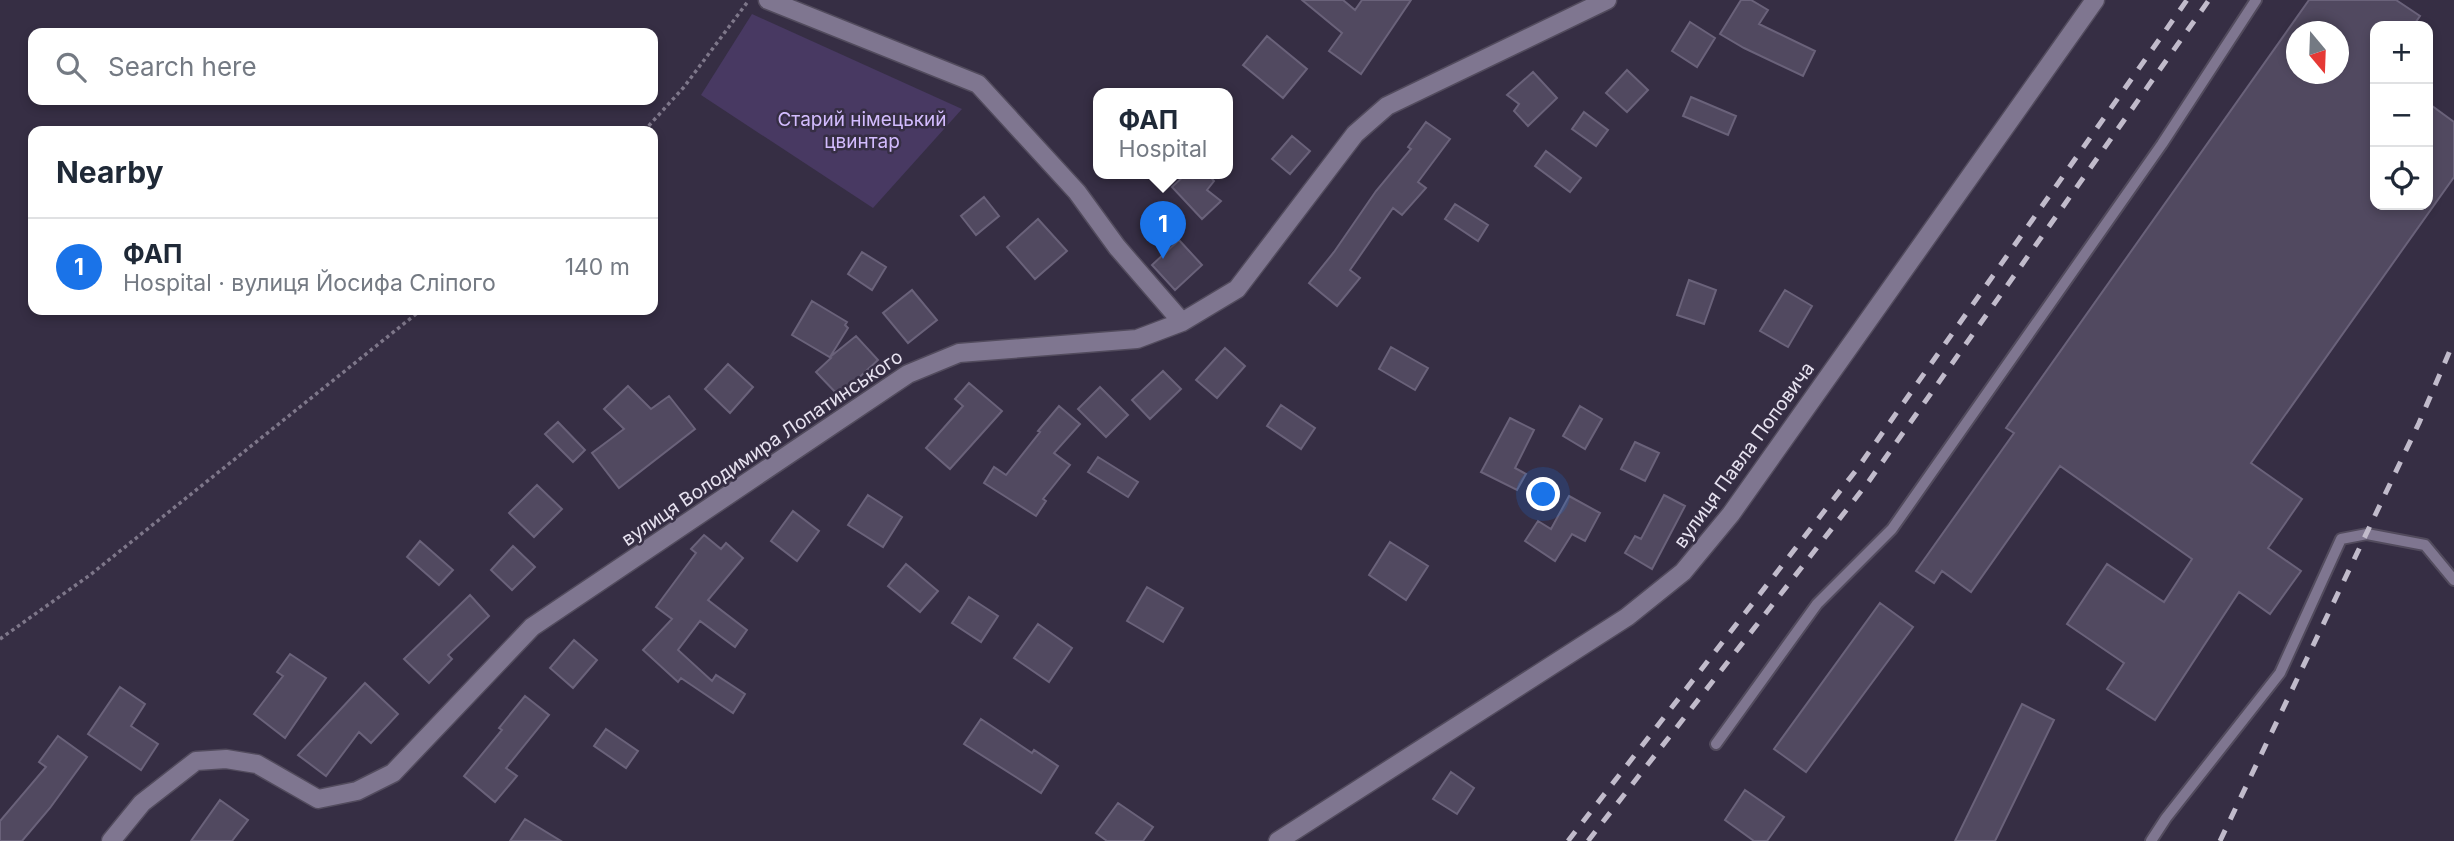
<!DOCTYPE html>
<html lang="en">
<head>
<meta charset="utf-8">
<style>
	:root { --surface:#fff; --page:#f6f6f7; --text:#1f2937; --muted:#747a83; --line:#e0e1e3; --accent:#1a73e8 }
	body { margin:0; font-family:Inter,sans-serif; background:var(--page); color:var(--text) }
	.controls { position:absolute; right:21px; top:21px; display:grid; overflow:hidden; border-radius:14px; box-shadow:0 4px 10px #0003 }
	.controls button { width:63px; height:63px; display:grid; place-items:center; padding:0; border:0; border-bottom:2px solid var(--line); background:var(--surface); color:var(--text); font:35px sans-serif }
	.compass { position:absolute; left:2286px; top:21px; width:63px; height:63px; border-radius:50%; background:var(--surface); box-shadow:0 4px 10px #0003; rotate:161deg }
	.you { position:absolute; left:1544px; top:495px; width:24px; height:24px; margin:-18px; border:5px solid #fff; border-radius:50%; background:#1a73e8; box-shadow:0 0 0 10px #1a73e833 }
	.badge { display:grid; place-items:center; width:46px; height:46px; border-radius:50%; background:var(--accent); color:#fff; font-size:23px; font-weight:700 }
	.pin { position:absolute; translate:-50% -58px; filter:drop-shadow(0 2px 4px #0008) }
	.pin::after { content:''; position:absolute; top:37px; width:24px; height:21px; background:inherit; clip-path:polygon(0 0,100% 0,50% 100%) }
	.popup { position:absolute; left:1093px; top:88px; width:140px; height:91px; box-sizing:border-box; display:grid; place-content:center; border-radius:14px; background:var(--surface); filter:drop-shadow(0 2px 5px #0005); font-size:23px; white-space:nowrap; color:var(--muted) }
	.popup b { font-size:26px; color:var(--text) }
	.popup::after { content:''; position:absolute; left:50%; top:100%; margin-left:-14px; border:14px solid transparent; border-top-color:var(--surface) }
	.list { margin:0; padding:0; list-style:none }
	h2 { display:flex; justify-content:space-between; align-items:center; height:91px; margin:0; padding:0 28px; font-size:30px }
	h2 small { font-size:23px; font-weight:400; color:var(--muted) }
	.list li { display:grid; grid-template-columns:46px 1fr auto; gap:21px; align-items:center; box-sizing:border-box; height:98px; padding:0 28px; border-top:2px solid var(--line) }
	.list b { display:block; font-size:26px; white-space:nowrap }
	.list p { margin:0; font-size:23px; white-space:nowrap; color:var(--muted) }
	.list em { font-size:23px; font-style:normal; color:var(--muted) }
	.icon { flex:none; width:38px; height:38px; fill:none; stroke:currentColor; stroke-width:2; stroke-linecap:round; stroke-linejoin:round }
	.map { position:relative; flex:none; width:2454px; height:841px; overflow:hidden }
	.search { position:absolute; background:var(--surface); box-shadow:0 4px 10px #0003; left:28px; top:28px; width:630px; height:77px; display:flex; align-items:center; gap:18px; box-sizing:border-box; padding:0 24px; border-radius:14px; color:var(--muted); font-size:26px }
	.panel { position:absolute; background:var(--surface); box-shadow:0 4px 10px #0003; left:28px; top:126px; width:630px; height:189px; border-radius:14px }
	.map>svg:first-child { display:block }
	.green { fill:#483962 }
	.building { fill:#514960; stroke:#6a627a; stroke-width:2; fill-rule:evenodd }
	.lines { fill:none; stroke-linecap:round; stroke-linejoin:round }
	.service-casing { stroke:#524b5d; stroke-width:14 }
	.minor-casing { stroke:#524b5d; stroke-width:21 }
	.tertiary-casing { stroke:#524b5d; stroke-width:21 }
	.path { stroke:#7e778a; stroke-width:3.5; stroke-dasharray:3.5 3.5; stroke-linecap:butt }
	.service { stroke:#7f7690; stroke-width:10 }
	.minor { stroke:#7f7690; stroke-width:18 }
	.tertiary { stroke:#7f7690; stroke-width:18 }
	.rail { stroke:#c1bbcb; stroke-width:5; stroke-dasharray:12 12; stroke-linecap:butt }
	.labels { text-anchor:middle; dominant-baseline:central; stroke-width:5; stroke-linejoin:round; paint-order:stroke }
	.park-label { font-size:19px; fill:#d3bcfe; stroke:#362e44 }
	.street-label { font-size:19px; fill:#e7e2f0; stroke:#362e44 }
</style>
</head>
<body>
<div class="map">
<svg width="2454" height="841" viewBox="0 0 2454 841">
	<rect width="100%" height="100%" fill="#362e44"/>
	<path class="green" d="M 752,14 L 962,109 L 873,208 L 701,95 Z"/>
	<path class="building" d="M 1302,0 L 1343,0 L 1355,10 L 1362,0 L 1411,0 L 1361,74 L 1329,51 L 1342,33 Z
		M 1741,0 L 1751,0 L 1768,10 L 1759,24 L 1815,51 L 1803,76 L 1744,48 L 1720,34 Z
		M 2309,0 L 2396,0 L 2420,16 L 2413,26 L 2375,26 L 2375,205 L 2428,205 L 2428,103 L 2454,122 L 2454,177 L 2251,463 L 2302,499 L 2268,548 L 2301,571 L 2270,614 L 2239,592 L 2155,720 L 2107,689 L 2124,663 L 2067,624 L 2107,564 L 2164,602 L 2192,559 L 2060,466 L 1971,592 L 1942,571 L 1934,583 L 1916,571 L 2014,433 L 2006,428 ZM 2297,32 L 2339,32 L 2339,74 L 2297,74 Z
		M 1690,22 L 1715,38 L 1697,67 L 1672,51 Z
		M 1267,36 L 1307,69 L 1283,98 L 1243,65 Z
		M 1627,70 L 1648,90 L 1627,112 L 1606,93 Z
		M 1533,72 L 1557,98 L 1528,126 L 1514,111 L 1519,104 L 1507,95 Z
		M 1691,97 L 1736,116 L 1728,135 L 1683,116 Z
		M 1584,112 L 1608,130 L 1596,146 L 1572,129 Z
		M 1426,122 L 1450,139 L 1418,182 L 1426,188 L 1402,215 L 1393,208 L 1350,270 L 1360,278 L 1337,306 L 1309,283 L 1334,252 L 1376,191 L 1411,149 L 1408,147 Z
		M 1292,136 L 1310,151 L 1290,174 L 1272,159 Z
		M 1546,151 L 1581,178 L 1570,192 L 1535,166 Z
		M 1187,173 L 1207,173 L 1214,181 L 1207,190 L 1221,201 L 1202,219 L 1172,187 Z
		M 984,197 L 999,216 L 976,235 L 961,216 Z
		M 1455,204 L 1488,225 L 1478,241 L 1445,219 Z
		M 1038,219 L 1067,251 L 1035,279 L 1007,247 Z
		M 1179,240 L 1202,265 L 1175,290 L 1152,265 Z
		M 862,252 L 886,267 L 872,290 L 848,274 Z
		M 1689,280 L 1716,290 L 1704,324 L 1677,315 Z
		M 912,290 L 937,320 L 908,343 L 883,313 Z
		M 1785,290 L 1812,306 L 1788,347 L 1760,331 Z
		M 812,301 L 847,322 L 845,325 L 848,328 L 830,357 L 856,336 L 878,360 L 839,396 L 816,372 L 831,358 L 792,335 Z
		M 1391,347 L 1428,368 L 1415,390 L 1379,369 Z
		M 1225,348 L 1245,366 L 1217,398 L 1196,380 Z
		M 728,364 L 753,387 L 730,413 L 705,389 Z
		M 1163,371 L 1181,389 L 1150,419 L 1132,400 Z
		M 969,383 L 1002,411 L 950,469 L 926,448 L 963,406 L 955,399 Z
		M 628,386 L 651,409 L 669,396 L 695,429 L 619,488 L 592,453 L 624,429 L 604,409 Z
		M 1100,387 L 1128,415 L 1106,437 L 1078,409 Z
		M 1281,405 L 1315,428 L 1301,449 L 1267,426 Z
		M 1059,406 L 1080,424 L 1054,453 L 1070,465 L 1043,499 L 1046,501 L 1036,516 L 984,483 L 994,467 L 1006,475 L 1040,432 L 1038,431 Z
		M 1580,406 L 1602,419 L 1585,449 L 1563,436 Z
		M 1510,418 L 1534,430 L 1515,468 L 1526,474 L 1517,490 L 1481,472 Z
		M 558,422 L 585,450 L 573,462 L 545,434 Z
		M 1635,442 L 1659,453 L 1645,481 L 1621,469 Z
		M 1098,457 L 1138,482 L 1128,497 L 1088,472 Z
		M 537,485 L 562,509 L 534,537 L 509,513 Z
		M 868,495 L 902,517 L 883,547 L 848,525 Z
		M 1664,495 L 1685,506 L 1652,569 L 1625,553 L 1635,536 L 1641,539 Z
		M 1569,496 L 1600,513 L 1585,541 L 1572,534 L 1555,561 L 1525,541 L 1538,521 L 1551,529 Z
		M 793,511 L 819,531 L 797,561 L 771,541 Z
		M 704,535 L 721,549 L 726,543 L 743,558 L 708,600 L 747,630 L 735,647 L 700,621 L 678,650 L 712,681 L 716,675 L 745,694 L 733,713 L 681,678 L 678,682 L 643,650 L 672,619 L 656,607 L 696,553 L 691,549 Z
		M 420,541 L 453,570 L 439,585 L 407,557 Z
		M 1390,542 L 1428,566 L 1406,600 L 1369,575 Z
		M 513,546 L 535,567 L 512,590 L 491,570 Z
		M 906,564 L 938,591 L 920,612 L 888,586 Z
		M 1147,587 L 1183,608 L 1163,642 L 1127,621 Z
		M 470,595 L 489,616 L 448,655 L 452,659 L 429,683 L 404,659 Z
		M 969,597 L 998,616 L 981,642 L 952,623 Z
		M 1880,603 L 1913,627 L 1806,772 L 1774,749 Z
		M 1038,624 L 1072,648 L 1049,682 L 1014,658 Z
		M 574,640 L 597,660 L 573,688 L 550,668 Z
		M 290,654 L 326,678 L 285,738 L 254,714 L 283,676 L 277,672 Z
		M 365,683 L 398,714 L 371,743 L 359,732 L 326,776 L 298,755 Z
		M 120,687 L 145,704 L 131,726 L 158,744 L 141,770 L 88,734 Z
		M 525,696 L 549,715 L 506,768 L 517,776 L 495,802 L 464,776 L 502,730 L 499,728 Z
		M 2022,704 L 2054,720 L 1995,841 L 1955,841 Z
		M 981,719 L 1032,753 L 1034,750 L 1058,766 L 1041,793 L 964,744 Z
		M 606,729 L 638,751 L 626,768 L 594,746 Z
		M 58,736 L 87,757 L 50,808 L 22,841 L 0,841 L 0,821 L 46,767 L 39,762 Z
		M 1451,772 L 1474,788 L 1457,814 L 1433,799 Z
		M 1745,790 L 1784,817 L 1767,841 L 1754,841 L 1725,820 Z
		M 220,800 L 248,820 L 232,841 L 191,841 Z
		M 1118,803 L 1153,827 L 1143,841 L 1107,841 L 1096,833 Z
		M 525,819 L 561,841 L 510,841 Z"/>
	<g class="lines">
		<g class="service-casing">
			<path id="service" d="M 1716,744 L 1817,604 L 1892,529 L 2162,144 L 2256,0
				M 2151,841 L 2166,818 L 2280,673 L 2341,539 L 2367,534 L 2425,545 L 2454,580"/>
		</g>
		<g class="minor-casing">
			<path id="minor" d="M 768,0 L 978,84 L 1077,192 L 1117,247 L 1182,322
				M 111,841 L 142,803 L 196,761 L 226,759 L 257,764 L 318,799 L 357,791 L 393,773 L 532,627 L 908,374 L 959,353 L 1137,339 L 1182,322 L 1237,289 L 1355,134 L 1387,106 L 1607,0"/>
		</g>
		<g class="tertiary-casing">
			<path id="tertiary" d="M 1278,841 L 1627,617 L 1683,572 L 1731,514 L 2095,0"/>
		</g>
		<path class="path" d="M 644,131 L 684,87 L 749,0
			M 0,639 L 90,575 L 421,310"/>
		<use href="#service" class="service"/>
		<use href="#minor" class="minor"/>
		<use href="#tertiary" class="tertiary"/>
		<path class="rail" d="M 1568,841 L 1857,469 L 2187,0
			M 1588,841 L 1869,481 L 2209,0
			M 2220,841 L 2419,423 L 2454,341"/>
	</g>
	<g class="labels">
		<g class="park-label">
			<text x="862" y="119">Старий німецький<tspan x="862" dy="22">цвинтар</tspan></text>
		</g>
		<g class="street-label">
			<text transform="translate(762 448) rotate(-34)">вулиця Володимира Лопатинського</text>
			<text transform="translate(1744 455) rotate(-54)">вулиця Павла Поповича</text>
		</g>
	</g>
</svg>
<div class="controls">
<button>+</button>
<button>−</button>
<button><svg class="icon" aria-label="locate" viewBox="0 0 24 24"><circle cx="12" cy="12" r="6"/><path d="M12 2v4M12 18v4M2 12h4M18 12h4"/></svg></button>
</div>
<svg class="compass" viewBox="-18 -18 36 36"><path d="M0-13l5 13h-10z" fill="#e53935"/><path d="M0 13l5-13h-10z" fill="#747a83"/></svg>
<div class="you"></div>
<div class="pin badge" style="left:1163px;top:259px">1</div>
<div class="popup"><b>ФАП</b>Hospital</div>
<div class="search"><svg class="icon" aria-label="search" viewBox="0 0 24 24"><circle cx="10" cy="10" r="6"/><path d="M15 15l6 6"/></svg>Search here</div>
<section class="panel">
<h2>Nearby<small></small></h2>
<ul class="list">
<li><span class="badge">1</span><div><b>ФАП</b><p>Hospital · вулиця Йосифа Сліпого</p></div><em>140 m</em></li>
</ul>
</section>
</div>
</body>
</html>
